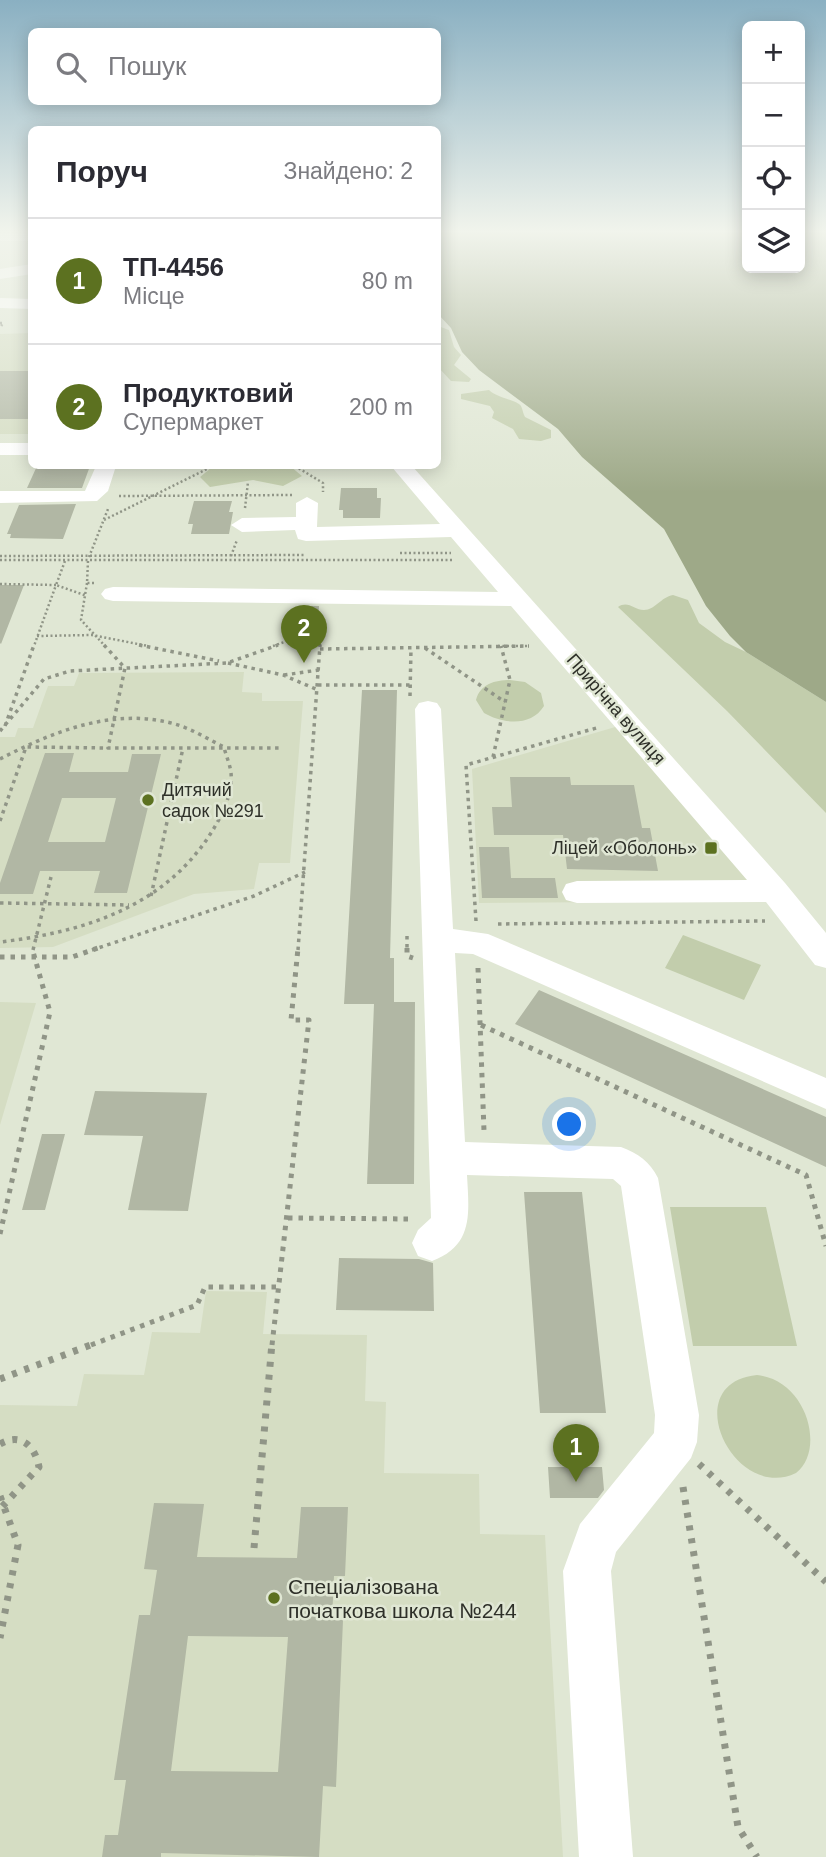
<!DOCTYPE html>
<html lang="uk">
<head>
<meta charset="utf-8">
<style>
	:root { --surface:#fff; --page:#f2f2f3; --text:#2b2b33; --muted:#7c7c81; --line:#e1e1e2; --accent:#5c7120 }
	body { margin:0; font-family:Arial,sans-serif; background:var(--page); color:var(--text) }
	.controls { position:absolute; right:21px; top:21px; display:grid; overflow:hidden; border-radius:10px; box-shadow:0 4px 18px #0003 }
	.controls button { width:63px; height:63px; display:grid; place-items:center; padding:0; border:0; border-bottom:2px solid var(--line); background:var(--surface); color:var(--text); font:35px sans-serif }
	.you { position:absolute; left:570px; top:1125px; width:24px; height:24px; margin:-18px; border:5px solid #fff; border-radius:50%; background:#1a73e8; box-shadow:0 0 0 10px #1a73e833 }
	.badge { display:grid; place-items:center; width:46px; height:46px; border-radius:50%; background:var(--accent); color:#fff; font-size:23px; font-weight:700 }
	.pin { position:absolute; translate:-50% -58px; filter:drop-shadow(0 2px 4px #0008) }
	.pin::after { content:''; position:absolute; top:37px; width:24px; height:21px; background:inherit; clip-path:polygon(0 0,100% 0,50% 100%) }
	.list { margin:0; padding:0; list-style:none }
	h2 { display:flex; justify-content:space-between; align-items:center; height:91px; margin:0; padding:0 28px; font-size:30px }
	h2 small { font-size:23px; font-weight:400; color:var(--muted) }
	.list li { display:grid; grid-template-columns:46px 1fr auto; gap:21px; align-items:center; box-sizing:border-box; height:126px; padding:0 28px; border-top:2px solid var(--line) }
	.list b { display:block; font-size:26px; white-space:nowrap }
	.list p { margin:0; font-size:23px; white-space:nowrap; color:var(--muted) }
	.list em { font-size:23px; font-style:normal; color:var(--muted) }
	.icon { flex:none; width:38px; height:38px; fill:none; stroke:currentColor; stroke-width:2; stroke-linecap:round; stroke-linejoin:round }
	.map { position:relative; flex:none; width:826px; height:1857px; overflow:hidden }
	.search { position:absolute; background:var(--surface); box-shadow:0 4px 18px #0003; left:28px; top:28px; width:413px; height:77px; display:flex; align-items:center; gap:18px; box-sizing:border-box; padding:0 24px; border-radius:10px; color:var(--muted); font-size:26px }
	.panel { position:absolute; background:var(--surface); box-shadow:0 4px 18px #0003; left:28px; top:126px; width:413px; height:343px; border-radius:10px }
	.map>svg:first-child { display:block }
	.built { fill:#d5ddc3 }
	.green { fill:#c2cdac }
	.water { fill:#9ea988 }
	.building { fill:#b1b7a4; fill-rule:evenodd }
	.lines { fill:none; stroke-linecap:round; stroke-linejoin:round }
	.path-far3 { stroke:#909587; stroke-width:2.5; stroke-dasharray:2 2.5; stroke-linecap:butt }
	.path-far2 { stroke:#909587; stroke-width:3.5; stroke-dasharray:3.5 4.5; stroke-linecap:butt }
	.path-far1 { stroke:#909587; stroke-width:5; stroke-dasharray:4.5 6; stroke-linecap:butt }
	.path { stroke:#909587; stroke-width:7; stroke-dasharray:5 8; stroke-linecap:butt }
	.minor { fill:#fff; fill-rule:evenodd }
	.poi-dot { fill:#5c7120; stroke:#e0e7d4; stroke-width:2.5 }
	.labels { text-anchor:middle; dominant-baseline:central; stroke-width:5; stroke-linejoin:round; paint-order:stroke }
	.street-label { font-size:18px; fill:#2e3029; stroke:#e0e7d4 }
	.poi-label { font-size:18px; fill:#2e3029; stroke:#e0e7d4; text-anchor:start }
	.near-poi-label { font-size:21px; fill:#2e3029; stroke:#e0e7d4; text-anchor:start }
</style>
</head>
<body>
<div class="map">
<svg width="826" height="1857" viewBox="0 0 826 1857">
	<rect width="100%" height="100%" fill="#e0e7d4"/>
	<path class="built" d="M 31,333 L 31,434 L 0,434 L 0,334 Z
		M 244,672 L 242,692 L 262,693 L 262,701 L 303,701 L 290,863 L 259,863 L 254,889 L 194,894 L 53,947 L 0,948 L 0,737 L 15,737 L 18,728 L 33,728 L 48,686 L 74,686 L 79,673 Z
		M 622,725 L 774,901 L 479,903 L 472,769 Z
		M 0,1002 L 36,1003 L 0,1125 Z
		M 206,1291 L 267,1292 L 263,1334 L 367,1335 L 365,1401 L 386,1402 L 384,1473 L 479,1474 L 480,1534 L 545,1535 L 563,1857 L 0,1857 L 0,1405 L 77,1406 L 84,1374 L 144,1375 L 152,1332 L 200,1333 Z"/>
	<path class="green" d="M 438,326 L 449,330 L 454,347 L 461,355 L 454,365 L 471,379 L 469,382 L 451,381 L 438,367 Z
		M 489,390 C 497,398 517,400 521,406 C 523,410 523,414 525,417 L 551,430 L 551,438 L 541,441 L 519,439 L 513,429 L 492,418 L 494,412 L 490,406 L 461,399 L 461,394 Z
		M 234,466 L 290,466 L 302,476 L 283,486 L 253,480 L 210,487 L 200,477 L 211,468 Z
		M 673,595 L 688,600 L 699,623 L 725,642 L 746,652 L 826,702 L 826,813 L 727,711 L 618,607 C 628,600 634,610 644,610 C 655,610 661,597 673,595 Z
		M 510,680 L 525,682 L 541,693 L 544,706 C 531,727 503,724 484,713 L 476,700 C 480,684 495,680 510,680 Z
		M 683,935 L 761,965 L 744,1000 L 665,968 Z
		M 670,1207 L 766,1207 L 797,1346 L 693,1346 Z
		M 757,1375 C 807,1380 826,1450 796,1473 C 734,1503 676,1383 757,1375 Z"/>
	<path class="water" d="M 438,232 L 747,232 L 747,268 L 800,268 L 800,232 L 826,232 L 826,702 L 746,652 L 730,636 L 706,606 L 664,529 L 582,457 L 558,429 L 479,370 L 462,352 L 451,328 L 438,314 Z"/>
	<path class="building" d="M 0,371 L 32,371 L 32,419 L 0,419 Z
		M 37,466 L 90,466 L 82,488 L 27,488 Z
		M 341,488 L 377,488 L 377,498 L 381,498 L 380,518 L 343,518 L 343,510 L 339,510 Z
		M 194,501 L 232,501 L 229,512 L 233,512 L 229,534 L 191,534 L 193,524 L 188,524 Z
		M 76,504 L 63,539 L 10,538 L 11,534 L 7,534 L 19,505 Z
		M 0,585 L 24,585 L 1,644 L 0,643 Z
		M 299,606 L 319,606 L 318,624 L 297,623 Z
		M 362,690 L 397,690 L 390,958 L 394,958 L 394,1002 L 415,1002 L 414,1184 L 367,1184 L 374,1004 L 344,1004 Z
		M 45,753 L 74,753 L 69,772 L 128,772 L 132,754 L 161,754 L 127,893 L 94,893 L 100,871 L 40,871 L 33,894 L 0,894 L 0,883 ZM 62,798 L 116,798 L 105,842 L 48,842 Z
		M 510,777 L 570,777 L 571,785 L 634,785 L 642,828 L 650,828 L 658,871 L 567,869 L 563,835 L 494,835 L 492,807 L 512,807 Z
		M 479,847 L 509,847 L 511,878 L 555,878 L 558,898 L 482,898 Z
		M 539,990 L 826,1117 L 826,1167 L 515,1024 Z
		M 95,1091 L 207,1093 L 188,1211 L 128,1210 L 143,1136 L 84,1135 Z
		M 42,1134 L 65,1134 L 45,1210 L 22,1210 Z
		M 524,1192 L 582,1192 L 606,1413 L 540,1413 Z
		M 339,1258 L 419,1259 L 433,1263 L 434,1311 L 336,1310 Z
		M 548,1467 L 602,1467 L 604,1490 L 598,1498 L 550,1498 Z
		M 154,1503 L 204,1504 L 197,1557 L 297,1558 L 301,1507 L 348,1507 L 345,1576 L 334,1576 L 332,1620 L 343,1620 L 336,1787 L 323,1786 L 319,1857 L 161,1853 L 161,1857 L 102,1857 L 105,1835 L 118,1835 L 126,1780 L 114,1780 L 139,1615 L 150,1615 L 157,1570 L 144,1569 ZM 188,1636 L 288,1637 L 278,1772 L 171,1771 Z"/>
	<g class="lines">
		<path class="path-far3" d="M 0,323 L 3,323 L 0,328
			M 295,466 L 323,483 L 323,492
			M 119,496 L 292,495
			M 245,508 L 248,482
			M 104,520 L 213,466
			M 400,553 L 451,553
			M 0,556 L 304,555
			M 231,556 L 237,540
			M 89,557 L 108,509
			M 0,560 L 454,560
			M 65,561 L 56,585 L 87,596
			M 88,561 L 87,583 L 96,583
			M 87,583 L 81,620 L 105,646
			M 0,584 L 56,585 L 34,646
			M 37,636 L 92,635 L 148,646
			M 273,646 L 321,629
			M 320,646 L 322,621
			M 498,646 L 529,646"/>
		<path class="path-far2" d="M 104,645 L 125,668 L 108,748 L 282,748
			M 139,645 L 219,661
			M 425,648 L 505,702
			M 320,649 L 529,646
			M 228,663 L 283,675 L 318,690
			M 284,675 L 319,670
			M 318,685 L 410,685
			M 410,696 L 411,648
			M 5,726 L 34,645
			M 0,731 L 44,679 L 70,671 L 227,663 L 278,645
			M 493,757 L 510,680 L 501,646
			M 0,759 C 54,731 114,707 175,724 C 192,729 208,739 224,747 C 226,756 230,764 231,773 C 233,793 222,816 211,833 C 164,907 84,932 0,942
			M 0,821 L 26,747 L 108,748
			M 151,896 L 183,748
			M 0,903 L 129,905
			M 476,921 L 466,765 L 600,727
			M 498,924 L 765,921
			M 407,936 L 407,950
			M 33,950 L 51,877
			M 92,950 L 254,896 L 305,872
			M 298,950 L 320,645"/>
		<path class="path-far1" d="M 407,948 L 407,956 L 413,958
			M 0,957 L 72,957 L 98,948
			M 478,968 L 484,1131
			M 481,1025 L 806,1175 L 826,1246
			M 288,1218 L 413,1219
			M 0,1234 L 50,1012 L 32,948
			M 91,1345 L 197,1305 L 205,1287 L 279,1287
			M 272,1345 L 309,1020 L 291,1020 L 298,948"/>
		<path class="path" d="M 0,1379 L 96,1343
			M 0,1444 C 21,1432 35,1446 39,1467 L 0,1509
			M 699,1464 L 826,1582
			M 683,1487 L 738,1827 L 757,1857
			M 0,1496 L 18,1545 L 0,1638
			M 254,1548 L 272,1343"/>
		<path class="minor" d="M 0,233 L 32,233 L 32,241 L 0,241 Z
			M 32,264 L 32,274 L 0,279 L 0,269 Z
			M 0,298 L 32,299 L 32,309 L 0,308 Z
			M 0,443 L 32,443 L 32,455 L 0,455 Z
			M 96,466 L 116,466 L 108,491 L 97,501 L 0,503 L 0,491 L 85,491 Z
			M 391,466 L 412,466 L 785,883 L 826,933 L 826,968 L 815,965 L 766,902 L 577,903 L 566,900 L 562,892 L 566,884 L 577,881 L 747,880 L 511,606 L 113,601 L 105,599 L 101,594 L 105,589 L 113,587 L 498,592 L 451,537 L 306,541 L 298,539 L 295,530 L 242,532 L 231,525 L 242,518 L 296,517 L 296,503 L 307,497 L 318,503 L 317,527 L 440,524 Z
			M 428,701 L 437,703 L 441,709 L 453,929 L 488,934 L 826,1078 L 826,1109 L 473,954 L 455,953 L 465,1142 L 621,1147 C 638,1153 650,1162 658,1178 L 699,1415 L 697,1442 L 691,1458 L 616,1552 L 611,1571 L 633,1857 L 579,1857 L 563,1571 L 580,1524 L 654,1433 L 655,1415 L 621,1186 L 613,1179 L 467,1175 C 469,1213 474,1245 432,1261 L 418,1256 L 412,1243 L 418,1230 L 431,1218 L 415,709 L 419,703 Z"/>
	</g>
	<linearGradient id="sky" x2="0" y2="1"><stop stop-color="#8ab0c2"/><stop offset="0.47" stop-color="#f1f4ec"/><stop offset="1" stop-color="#f1f4ec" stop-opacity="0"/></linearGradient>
	<rect width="826" height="492" fill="url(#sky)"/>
	<g class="poi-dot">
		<circle cx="148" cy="800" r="7"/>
		<rect x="704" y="841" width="14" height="14" rx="3.5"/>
		<circle cx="274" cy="1598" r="7"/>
	</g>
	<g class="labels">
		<g class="street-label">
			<text transform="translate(616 709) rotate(49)">Прирічна вулиця</text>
		</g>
		<g class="poi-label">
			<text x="162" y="790">Дитячий<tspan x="162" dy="21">садок №291</tspan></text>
			<text x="697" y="848" text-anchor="end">Ліцей «Оболонь»</text>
		</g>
		<g class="near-poi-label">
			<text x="288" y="1586">Спеціалізована<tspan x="288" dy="24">початкова школа №244</tspan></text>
		</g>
	</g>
</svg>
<div class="controls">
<button>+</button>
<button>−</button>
<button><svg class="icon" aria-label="locate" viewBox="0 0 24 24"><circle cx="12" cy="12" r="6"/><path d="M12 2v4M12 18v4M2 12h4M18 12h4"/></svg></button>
<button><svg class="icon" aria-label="layers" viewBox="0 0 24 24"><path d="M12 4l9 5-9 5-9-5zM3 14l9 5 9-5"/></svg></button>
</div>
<div class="you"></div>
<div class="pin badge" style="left:576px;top:1482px">1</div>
<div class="pin badge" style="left:304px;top:663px">2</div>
<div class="search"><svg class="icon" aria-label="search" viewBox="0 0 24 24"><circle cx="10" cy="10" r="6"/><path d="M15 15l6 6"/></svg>Пошук</div>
<section class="panel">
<h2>Поруч<small>Знайдено: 2</small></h2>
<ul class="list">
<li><span class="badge">1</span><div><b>ТП-4456</b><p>Місце</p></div><em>80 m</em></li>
<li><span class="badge">2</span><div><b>Продуктовий</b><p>Супермаркет</p></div><em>200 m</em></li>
</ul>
</section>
</div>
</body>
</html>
